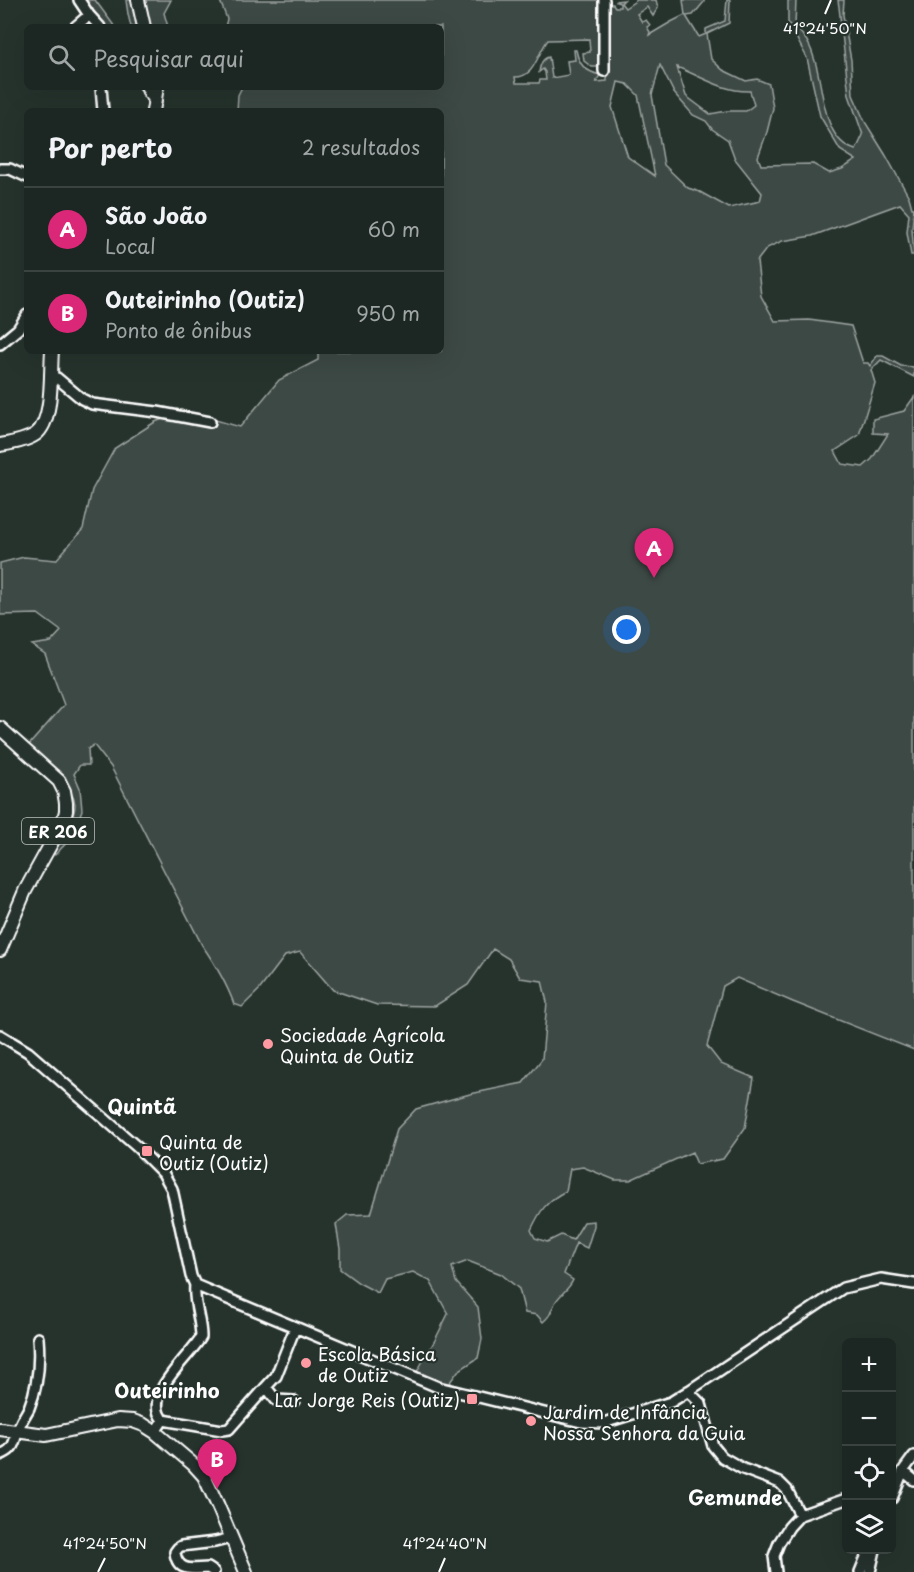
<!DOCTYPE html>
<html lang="pt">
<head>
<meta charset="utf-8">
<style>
	:root { --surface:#1c2622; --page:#252e2a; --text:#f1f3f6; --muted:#a0a5a5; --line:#3a4340; --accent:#db2777 }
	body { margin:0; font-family:"Playpen Sans",sans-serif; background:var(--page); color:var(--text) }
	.controls { position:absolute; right:18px; bottom:18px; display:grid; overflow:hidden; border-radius:9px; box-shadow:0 6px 24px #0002 }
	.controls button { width:54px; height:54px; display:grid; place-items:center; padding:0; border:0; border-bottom:2px solid var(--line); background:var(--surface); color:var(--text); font:30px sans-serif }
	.you { position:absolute; left:627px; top:630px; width:21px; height:21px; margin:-15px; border:4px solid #fff; border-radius:50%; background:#1a73e8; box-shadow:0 0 0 9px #1a73e833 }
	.badge { display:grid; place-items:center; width:39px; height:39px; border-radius:50%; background:var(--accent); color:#fff; font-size:20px; font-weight:700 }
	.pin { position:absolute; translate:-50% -50px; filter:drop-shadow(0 2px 3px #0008) }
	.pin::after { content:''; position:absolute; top:32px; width:21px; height:18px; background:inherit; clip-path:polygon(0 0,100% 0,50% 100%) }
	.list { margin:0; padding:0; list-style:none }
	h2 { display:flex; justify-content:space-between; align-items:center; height:78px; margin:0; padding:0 24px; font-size:26px }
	h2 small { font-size:20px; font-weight:400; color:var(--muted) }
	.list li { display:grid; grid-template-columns:39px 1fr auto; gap:18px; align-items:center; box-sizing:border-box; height:84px; padding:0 24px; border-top:2px solid var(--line) }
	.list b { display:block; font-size:22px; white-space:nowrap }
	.list p { margin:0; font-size:20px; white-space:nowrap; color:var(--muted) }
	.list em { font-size:20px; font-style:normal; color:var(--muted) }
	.icon { flex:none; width:33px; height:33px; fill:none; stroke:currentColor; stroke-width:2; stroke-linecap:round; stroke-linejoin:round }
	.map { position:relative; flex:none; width:914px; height:1572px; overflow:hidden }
	.search { position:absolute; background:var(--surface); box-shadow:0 6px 24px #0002; left:24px; top:24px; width:420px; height:66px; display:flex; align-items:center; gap:15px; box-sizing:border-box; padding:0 21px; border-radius:9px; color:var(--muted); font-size:22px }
	.panel { position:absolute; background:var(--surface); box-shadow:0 6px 24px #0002; left:24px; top:108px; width:420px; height:246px; border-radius:9px }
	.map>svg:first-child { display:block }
	.green { fill:#3e4944; stroke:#9ea4a2; stroke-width:1.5; fill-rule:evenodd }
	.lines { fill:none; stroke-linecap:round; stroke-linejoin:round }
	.minor-casing { stroke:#fff; stroke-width:14 }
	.major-casing { stroke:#fff; stroke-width:16 }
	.minor { stroke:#26332d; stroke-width:9 }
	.major { stroke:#26332d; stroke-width:12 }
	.ticks { fill:none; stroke:#fff; stroke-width:2 }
	.poi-dot { fill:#ff9aa2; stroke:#26332d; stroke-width:2 }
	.labels { text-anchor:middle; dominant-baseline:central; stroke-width:4.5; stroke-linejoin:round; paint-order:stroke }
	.shield { fill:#26332d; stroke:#bec2c0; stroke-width:1.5 }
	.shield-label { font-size:16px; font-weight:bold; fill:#fff }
	.poi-label { font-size:18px; fill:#fff; stroke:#26332d; text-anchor:start }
	.neighbourhood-label { font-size:20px; font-weight:bold; fill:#fff; stroke:#26332d }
	.ticks-label { font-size:15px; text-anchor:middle; fill:#fff; stroke:#26332d; stroke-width:4.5; stroke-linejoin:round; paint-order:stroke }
</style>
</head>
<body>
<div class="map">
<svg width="914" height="1572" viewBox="0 0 914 1572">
	<rect width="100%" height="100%" fill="#26332d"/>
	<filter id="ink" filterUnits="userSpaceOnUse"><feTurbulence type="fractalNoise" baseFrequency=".0167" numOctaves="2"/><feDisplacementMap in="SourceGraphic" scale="12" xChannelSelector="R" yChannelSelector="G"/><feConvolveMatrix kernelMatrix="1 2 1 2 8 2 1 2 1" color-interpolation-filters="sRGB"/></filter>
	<g filter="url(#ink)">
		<path class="green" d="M 82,0 L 95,0 L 115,27 L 104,27 L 88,9 Z
			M 126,0 L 134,0 L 139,27 L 131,27 L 128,14 Z
			M 143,0 L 171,0 L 164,13 L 168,27 L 150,27 Z
			M 216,0 L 600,0 L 600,64 L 598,67 L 592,67 L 584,61 L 583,53 L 590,52 L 589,39 L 548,40 C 537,53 536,77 515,77 L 516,83 L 539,83 L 540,80 L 546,80 L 545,72 L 543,69 L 539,72 C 540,65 542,58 549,57 L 552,78 L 569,75 L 567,61 L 575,60 L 574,50 L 576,50 C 579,65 585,71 600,75 L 596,82 L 607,81 L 609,4 L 613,4 L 615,7 L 620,7 L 620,3 L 616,2 L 616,1 L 624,0 L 621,3 L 625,8 L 637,0 L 656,0 L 658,8 L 653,16 L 647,7 L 637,14 L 642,22 L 646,20 L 650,25 L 647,27 L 650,32 L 649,35 L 671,22 L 685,15 L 683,0 L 704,0 L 704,2 L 693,15 L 686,16 L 699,37 L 706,34 L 706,29 L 725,21 L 727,0 L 730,0 L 729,23 L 707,34 L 711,59 L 723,70 L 746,81 L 757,79 L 769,84 L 773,108 L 767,132 L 758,157 L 761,165 L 813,164 L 829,173 L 842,169 L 856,160 L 840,150 L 820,116 L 807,58 L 788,22 L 788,0 L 796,0 L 795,26 C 797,30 801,33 804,37 C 808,42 812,51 814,58 C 824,85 821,141 856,150 L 863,135 L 849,95 L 839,7 L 838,0 L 844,0 L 843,15 L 851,60 L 853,95 L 865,122 L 885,154 L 909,197 L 912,208 L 914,208 L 912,229 L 914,255 L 911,255 L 907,232 L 909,214 L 900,204 L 812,236 L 782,241 L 767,248 L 757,261 L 761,296 L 775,321 L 809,320 L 851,326 L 863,363 L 868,363 L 870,366 L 877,356 L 883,356 L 901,366 L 914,367 L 914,377 L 881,360 L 871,370 L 875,383 L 859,435 L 835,451 L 842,464 L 863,467 L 872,459 L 888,434 L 873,433 L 873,419 L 904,411 L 914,397 L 914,1050 L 793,1002 L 737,978 L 723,986 L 707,1046 L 721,1064 L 754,1078 L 745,1128 L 723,1159 L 697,1164 L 692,1152 L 630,1180 L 615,1180 L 583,1167 L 570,1169 L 566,1191 C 546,1201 540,1211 531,1230 L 535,1238 L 547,1242 L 561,1235 L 573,1240 L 584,1222 L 594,1221 L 594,1226 L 587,1248 L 576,1243 L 564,1274 L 573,1280 C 569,1290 558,1295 554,1305 C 549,1314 553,1313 543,1322 L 537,1315 L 525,1313 L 519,1289 L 501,1274 L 468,1261 L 452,1267 L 456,1282 L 478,1307 L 482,1339 L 478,1358 L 458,1371 L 447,1386 L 415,1375 L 435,1340 L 448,1314 L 430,1281 L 413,1272 L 385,1279 L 378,1293 L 359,1283 L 340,1269 L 340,1249 L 336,1224 L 347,1215 L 371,1214 L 397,1129 L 416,1109 L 470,1094 L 523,1083 L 542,1059 L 547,1002 L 542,981 L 520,978 L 509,959 L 493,949 L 468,985 L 435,1006 L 377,1005 L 333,990 L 300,952 L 285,956 L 260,989 L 242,1007 L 234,1004 C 226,982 215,964 202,945 L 111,767 L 94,745 L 88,749 L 89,765 L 80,765 L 74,774 L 80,788 L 82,810 L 72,837 L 55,855 L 53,850 C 60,840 76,817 75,804 C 72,783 43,761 28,746 L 64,705 L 45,654 L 32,645 L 51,642 L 61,631 L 38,614 L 0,615 L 0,563 L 24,557 L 56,560 L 83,529 L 92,490 L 115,448 L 155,422 L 184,411 L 240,427 L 279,380 L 318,360 L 318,351 L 441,351 L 441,111 L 237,111 L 238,95 L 242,87 L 441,87 L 441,27 L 225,27 L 227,19 L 220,1 ZM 660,65 L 674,93 L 693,115 L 706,121 L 712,129 L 728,140 L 735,159 L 762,193 L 760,201 L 729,208 L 700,192 L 688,188 L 664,165 L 652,95 ZM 677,67 C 700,76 724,92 750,91 L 754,105 L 746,111 L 727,111 L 710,114 L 686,96 ZM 618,82 L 627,84 L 638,95 L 655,176 L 628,157 L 612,107 Z"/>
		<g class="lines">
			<g class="minor-casing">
				<path id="minor" d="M 79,0 L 89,15 L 100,27
					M 604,0 L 604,71
					M 75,27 L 89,15
					M 101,87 L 103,111
					M 146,87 L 149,94 L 156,102
					M 0,169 L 10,169 L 27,177
					M 0,344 L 18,329 L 27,315
					M 50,376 L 57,378 L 82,399 L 92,404 L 157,412 L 210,422
					M 0,1035 L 28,1052 L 137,1147 L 163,1173 L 172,1189 L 191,1276 L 195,1285
					M 195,1285 L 438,1387 L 581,1422 L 604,1423 L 613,1420 L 671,1402 L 687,1392 L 843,1288 L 881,1279 L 914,1284
					M 688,1391 L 701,1404 L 713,1446 L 722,1457 L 743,1469 L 780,1483 L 787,1490 L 800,1515
					M 294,1401 L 276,1400 L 266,1387 L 276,1376 L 295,1328
					M 163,1420 L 222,1430 L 229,1429 L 266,1387
					M 155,1432 L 163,1420 C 141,1395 189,1358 201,1337 C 201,1319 193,1303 195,1285
					M 0,1455 C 17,1449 13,1440 20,1425 C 22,1419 26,1414 29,1408 C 38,1386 40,1361 38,1338
					M 903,1471 L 914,1480
					M 892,1498 L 903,1471 L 914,1456
					M 214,1572 L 208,1568 C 192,1569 177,1572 175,1552 L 178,1548 L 181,1546 L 215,1542 L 231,1538
					M 776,1572 L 774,1556 L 779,1543 L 789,1527 L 800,1515 L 846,1499
					M 860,1572 L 869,1550
					M 870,1572 L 875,1550"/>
			</g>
			<g class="major-casing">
				<path id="major" d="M 138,0 L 144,27
					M 153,111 L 157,87
					M 0,445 C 12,443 26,441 36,434 C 54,420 50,372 52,351
					M 0,728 L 59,781 L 64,791 L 66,803 L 66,811 L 63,822 L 25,891 L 0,950
					M 0,1429 L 46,1435 L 118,1420 L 133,1421 L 144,1425 L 155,1432 L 194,1465 L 204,1476 L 218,1506 L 246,1572"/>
			</g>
			<use href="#minor" class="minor"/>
			<use href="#major" class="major"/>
		</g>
	</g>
	<path class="ticks" d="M 825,14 L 831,0M 98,1572 L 105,1558M 439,1572 L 445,1558"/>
	<g class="poi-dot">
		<circle cx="268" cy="1044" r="6"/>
		<rect x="141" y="1145" width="12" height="12" rx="3"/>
		<circle cx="306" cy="1363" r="6"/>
		<rect x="466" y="1393" width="12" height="12" rx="3"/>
		<circle cx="531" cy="1421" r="6"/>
	</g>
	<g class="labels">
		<rect class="shield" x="22" y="818" width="72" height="26" rx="4.5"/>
		<g class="shield-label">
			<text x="58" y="831">ER 206</text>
		</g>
		<g class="poi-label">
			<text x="280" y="1034">Sociedade Agrícola<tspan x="280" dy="21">Quinta de Outiz</tspan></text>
			<text x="159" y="1141">Quinta de<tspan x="159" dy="21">Outiz (Outiz)</tspan></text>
			<text x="318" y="1353">Escola Básica<tspan x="318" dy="21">de Outiz</tspan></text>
			<text x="460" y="1399" text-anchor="end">Lar Jorge Reis (Outiz)</text>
			<text x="543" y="1411">Jardim de Infância<tspan x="543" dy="21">Nossa Senhora da Guia</tspan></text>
		</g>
		<g class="neighbourhood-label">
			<text x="142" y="1106">Quintã</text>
			<text x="167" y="1390">Outeirinho</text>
			<text x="735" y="1497">Gemunde</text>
		</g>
	</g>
	<g class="ticks-label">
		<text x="825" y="34">41°24'50"N</text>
		<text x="105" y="1549">41°24'50"N</text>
		<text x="445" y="1549">41°24'40"N</text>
	</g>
</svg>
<div class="controls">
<button>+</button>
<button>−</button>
<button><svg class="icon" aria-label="locate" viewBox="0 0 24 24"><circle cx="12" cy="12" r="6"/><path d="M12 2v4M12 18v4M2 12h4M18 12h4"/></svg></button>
<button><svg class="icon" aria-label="layers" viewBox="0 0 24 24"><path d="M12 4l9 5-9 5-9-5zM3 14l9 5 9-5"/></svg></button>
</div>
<div class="you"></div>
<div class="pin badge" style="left:654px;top:578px">A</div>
<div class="pin badge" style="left:217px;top:1489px">B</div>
<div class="search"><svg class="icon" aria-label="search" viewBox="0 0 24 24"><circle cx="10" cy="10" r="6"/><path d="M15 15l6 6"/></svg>Pesquisar aqui</div>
<section class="panel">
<h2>Por perto<small>2 resultados</small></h2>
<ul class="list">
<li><span class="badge">A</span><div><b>São João</b><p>Local</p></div><em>60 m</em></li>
<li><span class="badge">B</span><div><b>Outeirinho (Outiz)</b><p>Ponto de ônibus</p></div><em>950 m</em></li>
</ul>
</section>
</div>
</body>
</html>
